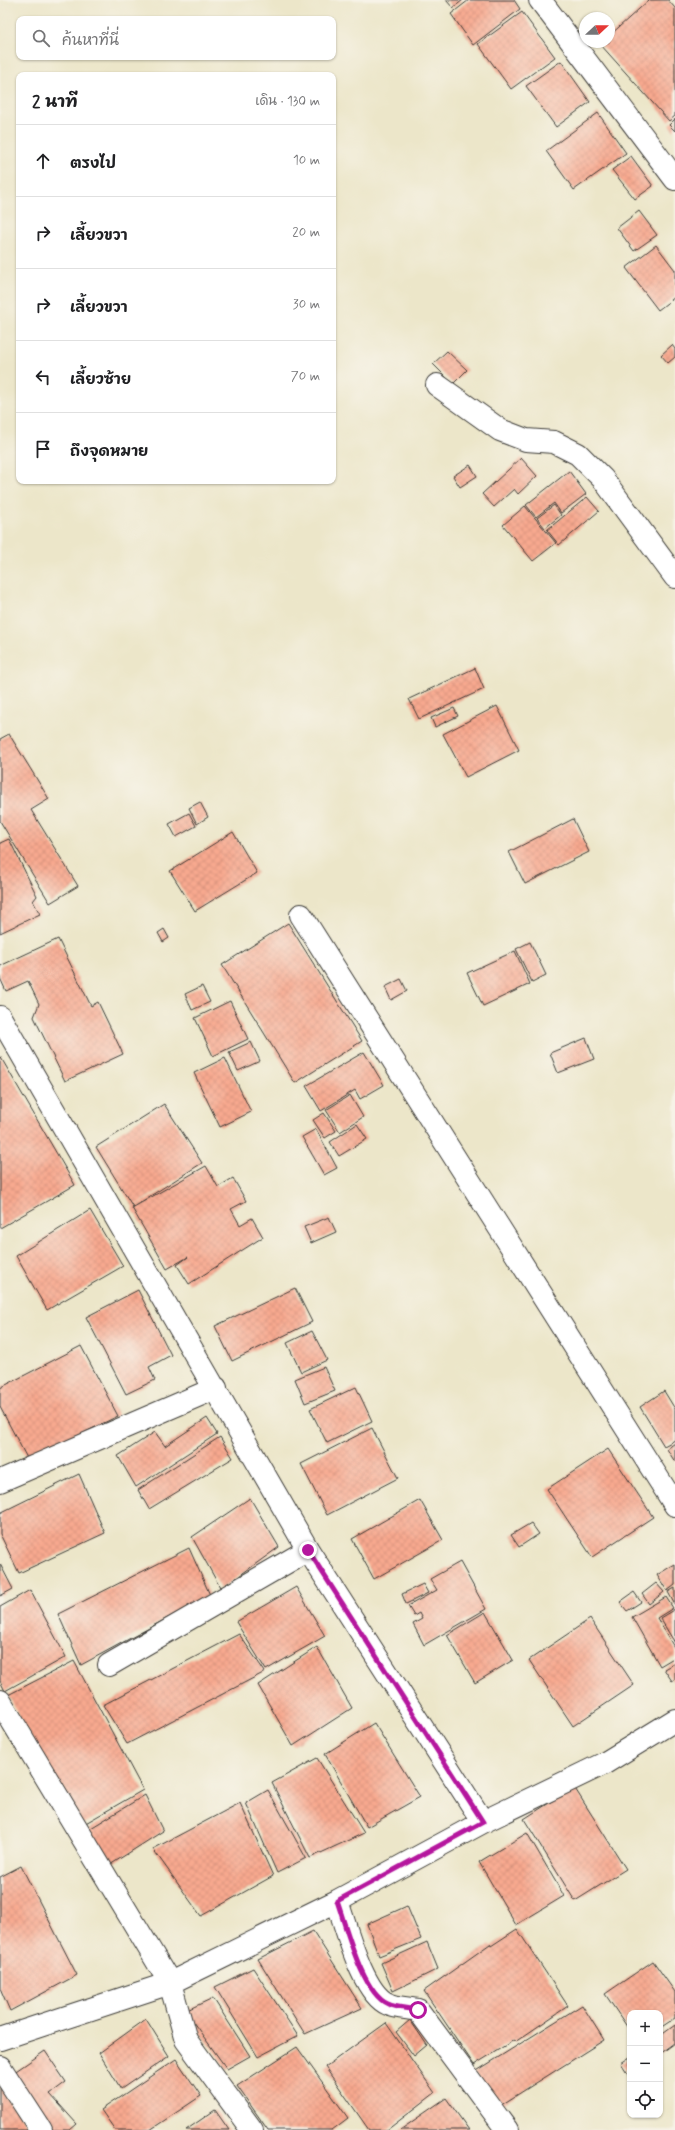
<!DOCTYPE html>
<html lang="th">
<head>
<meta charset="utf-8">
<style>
	:root { --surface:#fff; --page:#f2f2f2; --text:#202124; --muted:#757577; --line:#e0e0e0 }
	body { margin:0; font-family:Mynerve,"Playpen Sans Thai",sans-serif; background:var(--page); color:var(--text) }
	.controls { position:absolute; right:12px; bottom:12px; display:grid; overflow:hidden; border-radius:8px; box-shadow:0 1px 3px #0004 }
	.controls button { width:36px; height:36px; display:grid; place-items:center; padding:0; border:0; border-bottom:1px solid var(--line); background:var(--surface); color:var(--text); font:20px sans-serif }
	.compass { position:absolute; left:579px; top:12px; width:36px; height:36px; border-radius:50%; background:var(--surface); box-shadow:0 1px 3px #0004; rotate:68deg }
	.stop { position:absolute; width:12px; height:12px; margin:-9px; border:3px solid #b5179e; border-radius:50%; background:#fff }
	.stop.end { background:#b5179e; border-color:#fff; box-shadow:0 1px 4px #0008 }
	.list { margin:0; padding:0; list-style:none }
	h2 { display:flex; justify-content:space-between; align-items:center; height:52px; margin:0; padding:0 16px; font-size:17px }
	h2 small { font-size:13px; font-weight:400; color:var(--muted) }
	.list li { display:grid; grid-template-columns:26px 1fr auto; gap:12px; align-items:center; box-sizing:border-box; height:72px; padding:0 16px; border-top:1px solid var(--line) }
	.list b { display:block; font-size:15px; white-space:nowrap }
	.list em { font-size:13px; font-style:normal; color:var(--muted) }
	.icon { flex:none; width:22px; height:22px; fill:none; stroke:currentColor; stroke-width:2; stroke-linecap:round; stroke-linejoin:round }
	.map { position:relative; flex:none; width:675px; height:2130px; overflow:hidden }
	.search { position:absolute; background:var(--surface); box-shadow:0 1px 3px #0004; left:16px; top:16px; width:320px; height:44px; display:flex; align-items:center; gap:10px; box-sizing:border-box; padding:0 14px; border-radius:8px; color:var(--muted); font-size:15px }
	.panel { position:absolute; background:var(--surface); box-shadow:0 1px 3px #0004; left:16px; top:72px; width:320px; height:412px; border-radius:8px }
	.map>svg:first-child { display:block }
	.building { fill:url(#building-cross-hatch) }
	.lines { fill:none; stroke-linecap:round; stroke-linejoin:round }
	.minor-casing { stroke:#3b3a36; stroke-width:24 }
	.minor { stroke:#fff; stroke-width:22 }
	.route { stroke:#b5179e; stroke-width:5 }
</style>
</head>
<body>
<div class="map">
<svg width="675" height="2130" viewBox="0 0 675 2130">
	<defs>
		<pattern id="building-cross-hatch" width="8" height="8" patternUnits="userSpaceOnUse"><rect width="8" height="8" fill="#f8a98f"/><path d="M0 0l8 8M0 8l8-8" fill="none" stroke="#d4917b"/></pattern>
	</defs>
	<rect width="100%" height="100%" fill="#f7f3e8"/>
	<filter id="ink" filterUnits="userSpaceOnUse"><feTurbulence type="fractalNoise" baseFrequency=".025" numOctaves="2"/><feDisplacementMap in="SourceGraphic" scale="8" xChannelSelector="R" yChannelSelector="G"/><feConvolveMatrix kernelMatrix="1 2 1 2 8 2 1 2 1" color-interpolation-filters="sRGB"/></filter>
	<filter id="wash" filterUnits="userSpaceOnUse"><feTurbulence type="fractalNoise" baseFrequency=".012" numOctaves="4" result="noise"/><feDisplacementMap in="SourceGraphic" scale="16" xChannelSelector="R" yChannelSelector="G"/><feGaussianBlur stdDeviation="0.9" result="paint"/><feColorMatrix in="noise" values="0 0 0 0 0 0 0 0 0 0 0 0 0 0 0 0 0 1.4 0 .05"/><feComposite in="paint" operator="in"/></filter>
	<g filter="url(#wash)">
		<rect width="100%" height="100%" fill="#ece6c9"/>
		<g id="blocks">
			<path class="building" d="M 446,0 L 463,0 L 453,8 Z
				M 469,0 L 514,0 L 520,9 L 473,45 L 451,14 Z
				M 649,0 L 668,0 L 675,8 L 675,116 L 669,121 L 600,44 L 602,42 L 609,42 L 609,36 Z
				M 522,12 L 555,57 L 511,89 L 478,44 Z
				M 561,61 L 590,102 L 556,127 L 526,86 Z
				M 598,113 L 626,153 L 574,190 L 546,151 Z
				M 675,119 L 675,131 L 669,125 Z
				M 631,156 L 653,186 L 635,199 L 612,170 Z
				M 639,211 L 657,235 L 634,251 L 617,228 Z
				M 656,245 L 675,270 L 675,297 L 658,310 L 626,268 Z
				M 672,345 L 675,349 L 675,357 L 668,363 L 661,355 Z
				M 447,351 L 467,370 L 453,384 L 433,364 Z
				M 521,458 L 537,476 L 518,494 L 514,489 L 494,507 L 482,494 Z
				M 470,465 L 477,476 L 460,487 L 453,476 Z
				M 569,471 L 586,494 L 561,513 L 554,503 L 536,517 L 526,505 Z
				M 587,497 L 599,511 L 559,545 L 547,530 Z
				M 554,505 L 561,515 L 545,528 L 537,518 Z
				M 525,506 L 556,543 L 533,561 L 503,525 Z
				M 475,668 L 484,689 L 419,719 L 409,699 Z
				M 497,706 L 519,750 L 466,777 L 443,734 Z
				M 454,708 L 458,716 L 435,727 L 431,718 Z
				M 9,734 L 49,799 L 31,810 L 78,886 L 50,903 L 0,821 L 0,739 Z
				M 200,802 L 208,817 L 197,824 L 189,808 Z
				M 189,813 L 196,826 L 176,837 L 169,824 Z
				M 573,819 L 589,852 L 525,884 L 509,852 Z
				M 233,832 L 257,873 L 195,911 L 170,871 Z
				M 9,839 L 37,896 L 33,901 L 40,914 L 0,933 L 0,843 Z
				M 288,923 L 362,1041 L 295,1083 L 222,965 Z
				M 164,929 L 169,938 L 163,942 L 158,933 Z
				M 58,939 L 91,1006 L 98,1002 L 123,1054 L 65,1081 L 34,1017 L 39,1004 L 28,981 L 6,991 L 0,978 L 0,966 Z
				M 530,942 L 546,975 L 532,982 L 516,949 Z
				M 515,951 L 530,984 L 483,1006 L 467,973 Z
				M 401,979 L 407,991 L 391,1000 L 385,987 Z
				M 202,986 L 210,1002 L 192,1010 L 185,994 Z
				M 230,1001 L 248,1039 L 213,1056 L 195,1018 Z
				M 586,1038 L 594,1059 L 558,1073 L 550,1053 Z
				M 251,1042 L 260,1061 L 238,1071 L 229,1052 Z
				M 364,1052 L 384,1085 L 360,1099 L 355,1090 L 321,1111 L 306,1086 Z
				M 0,1056 L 75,1185 L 0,1228 Z
				M 225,1058 L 251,1112 L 220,1127 L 194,1073 Z
				M 350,1095 L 363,1117 L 340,1132 L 326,1110 Z
				M 164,1104 L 202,1163 L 133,1207 L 96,1147 Z
				M 324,1113 L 336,1131 L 325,1138 L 313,1120 Z
				M 357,1124 L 367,1139 L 339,1156 L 330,1142 Z
				M 316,1129 L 337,1168 L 324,1175 L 302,1137 Z
				M 206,1166 L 218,1187 L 233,1178 L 246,1201 L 231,1209 L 240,1225 L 252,1218 L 263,1237 L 189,1284 L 177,1265 L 188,1257 L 167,1269 L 132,1208 Z
				M 90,1210 L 123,1266 L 47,1310 L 16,1256 Z
				M 329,1217 L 336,1232 L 311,1243 L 304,1227 Z
				M 295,1288 L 312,1322 L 232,1361 L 215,1326 Z
				M 138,1290 L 171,1355 L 149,1367 L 155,1380 L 126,1394 L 86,1317 Z
				M 312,1331 L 327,1360 L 301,1372 L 287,1343 Z
				M 81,1346 L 118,1416 L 28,1460 L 0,1407 L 0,1388 Z
				M 324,1367 L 335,1391 L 305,1403 L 295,1379 Z
				M 356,1387 L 372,1421 L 327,1443 L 310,1409 Z
				M 664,1391 L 675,1409 L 675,1440 L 664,1446 L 640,1407 Z
				M 207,1418 L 217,1434 L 136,1487 L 118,1456 L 155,1432 L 165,1446 Z
				M 372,1428 L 398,1478 L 327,1515 L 301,1464 Z
				M 220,1437 L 233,1458 L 149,1509 L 138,1490 Z
				M 675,1443 L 675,1462 L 667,1449 Z
				M 608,1449 L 653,1517 L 592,1557 L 547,1489 Z
				M 79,1474 L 105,1533 L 19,1573 L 0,1534 L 0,1513 Z
				M 250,1498 L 279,1547 L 221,1589 L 192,1537 Z
				M 420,1500 L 443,1540 L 374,1579 L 352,1539 Z
				M 531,1523 L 539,1534 L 519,1547 L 511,1535 Z
				M 189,1548 L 210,1595 L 81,1665 L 58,1614 Z
				M 460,1562 L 486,1609 L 424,1645 L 413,1624 L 422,1619 L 419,1613 L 414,1616 L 408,1606 L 437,1590 L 430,1579 Z
				M 0,1564 L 13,1589 L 0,1596 Z
				M 675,1564 L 675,1585 L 667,1591 L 657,1575 Z
				M 656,1583 L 664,1592 L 649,1604 L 642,1594 Z
				M 423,1584 L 428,1593 L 406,1604 L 402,1594 Z
				M 296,1587 L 325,1636 L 266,1670 L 236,1622 Z
				M 675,1588 L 675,1605 L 668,1592 Z
				M 30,1590 L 66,1657 L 5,1691 L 0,1681 L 0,1607 Z
				M 634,1592 L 641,1602 L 627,1611 L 620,1602 Z
				M 666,1597 L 673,1608 L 657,1618 L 675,1649 L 675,1657 L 660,1666 L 632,1617 Z
				M 675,1609 L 675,1643 L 660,1618 Z
				M 485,1612 L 513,1660 L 475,1683 L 447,1635 Z
				M 590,1619 L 634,1685 L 573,1726 L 529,1660 Z
				M 239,1634 L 265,1672 L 127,1744 L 103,1705 Z
				M 317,1647 L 352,1708 L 293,1746 L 258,1685 Z
				M 74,1661 L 143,1790 L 77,1828 L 8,1695 Z
				M 675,1663 L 675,1679 L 672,1681 L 664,1669 Z
				M 374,1723 L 420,1797 L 367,1827 L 325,1754 Z
				M 317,1758 L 364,1833 L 310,1858 L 272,1783 Z
				M 574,1787 L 626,1869 L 575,1901 L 524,1819 Z
				M 268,1790 L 306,1858 L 277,1873 L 246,1803 Z
				M 145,1795 L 163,1831 L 102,1870 L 81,1834 Z
				M 240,1803 L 273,1876 L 201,1916 L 153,1849 Z
				M 527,1833 L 564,1896 L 516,1925 L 479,1862 Z
				M 21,1866 L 77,1975 L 10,2011 L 0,1988 L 0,1877 Z
				M 407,1906 L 421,1939 L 379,1956 L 367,1924 Z
				M 517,1929 L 568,2006 L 515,2042 L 514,2040 L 474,2065 L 424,1991 L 490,1944 L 491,1946 Z
				M 313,1931 L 362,2008 L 305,2034 L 258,1959 Z
				M 427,1942 L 438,1969 L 393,1991 L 381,1963 Z
				M 653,1961 L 675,1992 L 675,2018 L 660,2028 L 660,2013 L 630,2013 L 630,2031 L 605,1994 Z
				M 253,1968 L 298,2036 L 258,2057 L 215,1987 Z
				M 213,1998 L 250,2056 L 227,2069 L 185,2011 Z
				M 582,2005 L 604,2040 L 498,2107 L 475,2072 Z
				M 146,2019 L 169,2056 L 121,2089 L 99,2053 Z
				M 410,2020 L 427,2045 L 414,2056 L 396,2032 Z
				M 386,2023 L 435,2093 L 387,2130 L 369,2130 L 325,2067 Z
				M 675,2025 L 675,2043 L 660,2054 L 660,2036 Z
				M 297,2047 L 348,2118 L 332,2130 L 268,2130 L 237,2086 Z
				M 45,2051 L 66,2082 L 50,2094 L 77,2124 L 70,2130 L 48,2130 L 10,2075 Z
				M 630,2057 L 630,2077 L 621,2063 Z
				M 176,2059 L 201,2096 L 150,2130 L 115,2130 L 101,2110 Z
				M 0,2087 L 30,2130 L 0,2130 Z
				M 446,2098 L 469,2130 L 400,2130 Z
				M 215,2110 L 229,2130 L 186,2130 Z"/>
		</g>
	</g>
	<g filter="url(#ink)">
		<use href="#blocks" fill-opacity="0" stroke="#3b3a36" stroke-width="1"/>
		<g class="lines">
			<g class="minor-casing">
				<path id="minor" d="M 540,0 L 675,179
					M 437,385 L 500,430 L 526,440 L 554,442 L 578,454 L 603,479 L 675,577
					M 301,915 L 675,1505
					M 0,1017 L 308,1550 L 483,1822
					M 0,1481 L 216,1388
					M 109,1665 L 308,1550
					M 0,1701 L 170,1983 L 186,2040 L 252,2130
					M 337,1901 C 346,1926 362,1993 388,2004 C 396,2008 408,2008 418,2010 L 507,2130
					M 0,2039 L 170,1983 L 337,1901 L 483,1822 L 605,1763 L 675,1720
					M 0,2067 L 41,2130"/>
			</g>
			<use href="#minor" class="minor"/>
		</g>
	</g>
	<g class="lines" filter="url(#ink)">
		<path class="route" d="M 308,1550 L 483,1822 L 337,1901 C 346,1926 362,1993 388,2004 C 396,2008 408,2008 418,2010"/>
	</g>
</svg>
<div class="controls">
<button>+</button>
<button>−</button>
<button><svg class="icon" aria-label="locate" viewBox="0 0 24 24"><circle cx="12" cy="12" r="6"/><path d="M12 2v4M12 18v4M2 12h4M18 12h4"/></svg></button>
</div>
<svg class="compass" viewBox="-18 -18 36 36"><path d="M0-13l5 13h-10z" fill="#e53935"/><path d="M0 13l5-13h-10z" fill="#757577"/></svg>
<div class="stop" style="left:418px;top:2010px"></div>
<div class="stop end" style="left:308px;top:1550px"></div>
<div class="search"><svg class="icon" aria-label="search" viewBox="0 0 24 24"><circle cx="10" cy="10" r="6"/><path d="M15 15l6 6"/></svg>ค้นหาที่นี่</div>
<section class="panel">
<h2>2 นาที<small>เดิน · 130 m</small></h2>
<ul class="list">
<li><svg class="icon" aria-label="ahead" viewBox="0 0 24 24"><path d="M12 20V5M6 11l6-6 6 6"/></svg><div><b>ตรงไป</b></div><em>10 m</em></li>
<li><svg class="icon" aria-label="right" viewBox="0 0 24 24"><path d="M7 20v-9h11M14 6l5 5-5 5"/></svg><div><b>เลี้ยวขวา</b></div><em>20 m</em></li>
<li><svg class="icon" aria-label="right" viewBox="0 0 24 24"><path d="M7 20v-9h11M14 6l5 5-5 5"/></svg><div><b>เลี้ยวขวา</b></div><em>30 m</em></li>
<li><svg class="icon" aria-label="left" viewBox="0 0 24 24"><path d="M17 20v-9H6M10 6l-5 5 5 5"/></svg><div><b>เลี้ยวซ้าย</b></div><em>70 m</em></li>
<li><svg class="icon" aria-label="arrive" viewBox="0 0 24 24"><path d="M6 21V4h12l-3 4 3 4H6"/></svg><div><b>ถึงจุดหมาย</b></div></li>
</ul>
</section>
</div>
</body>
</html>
